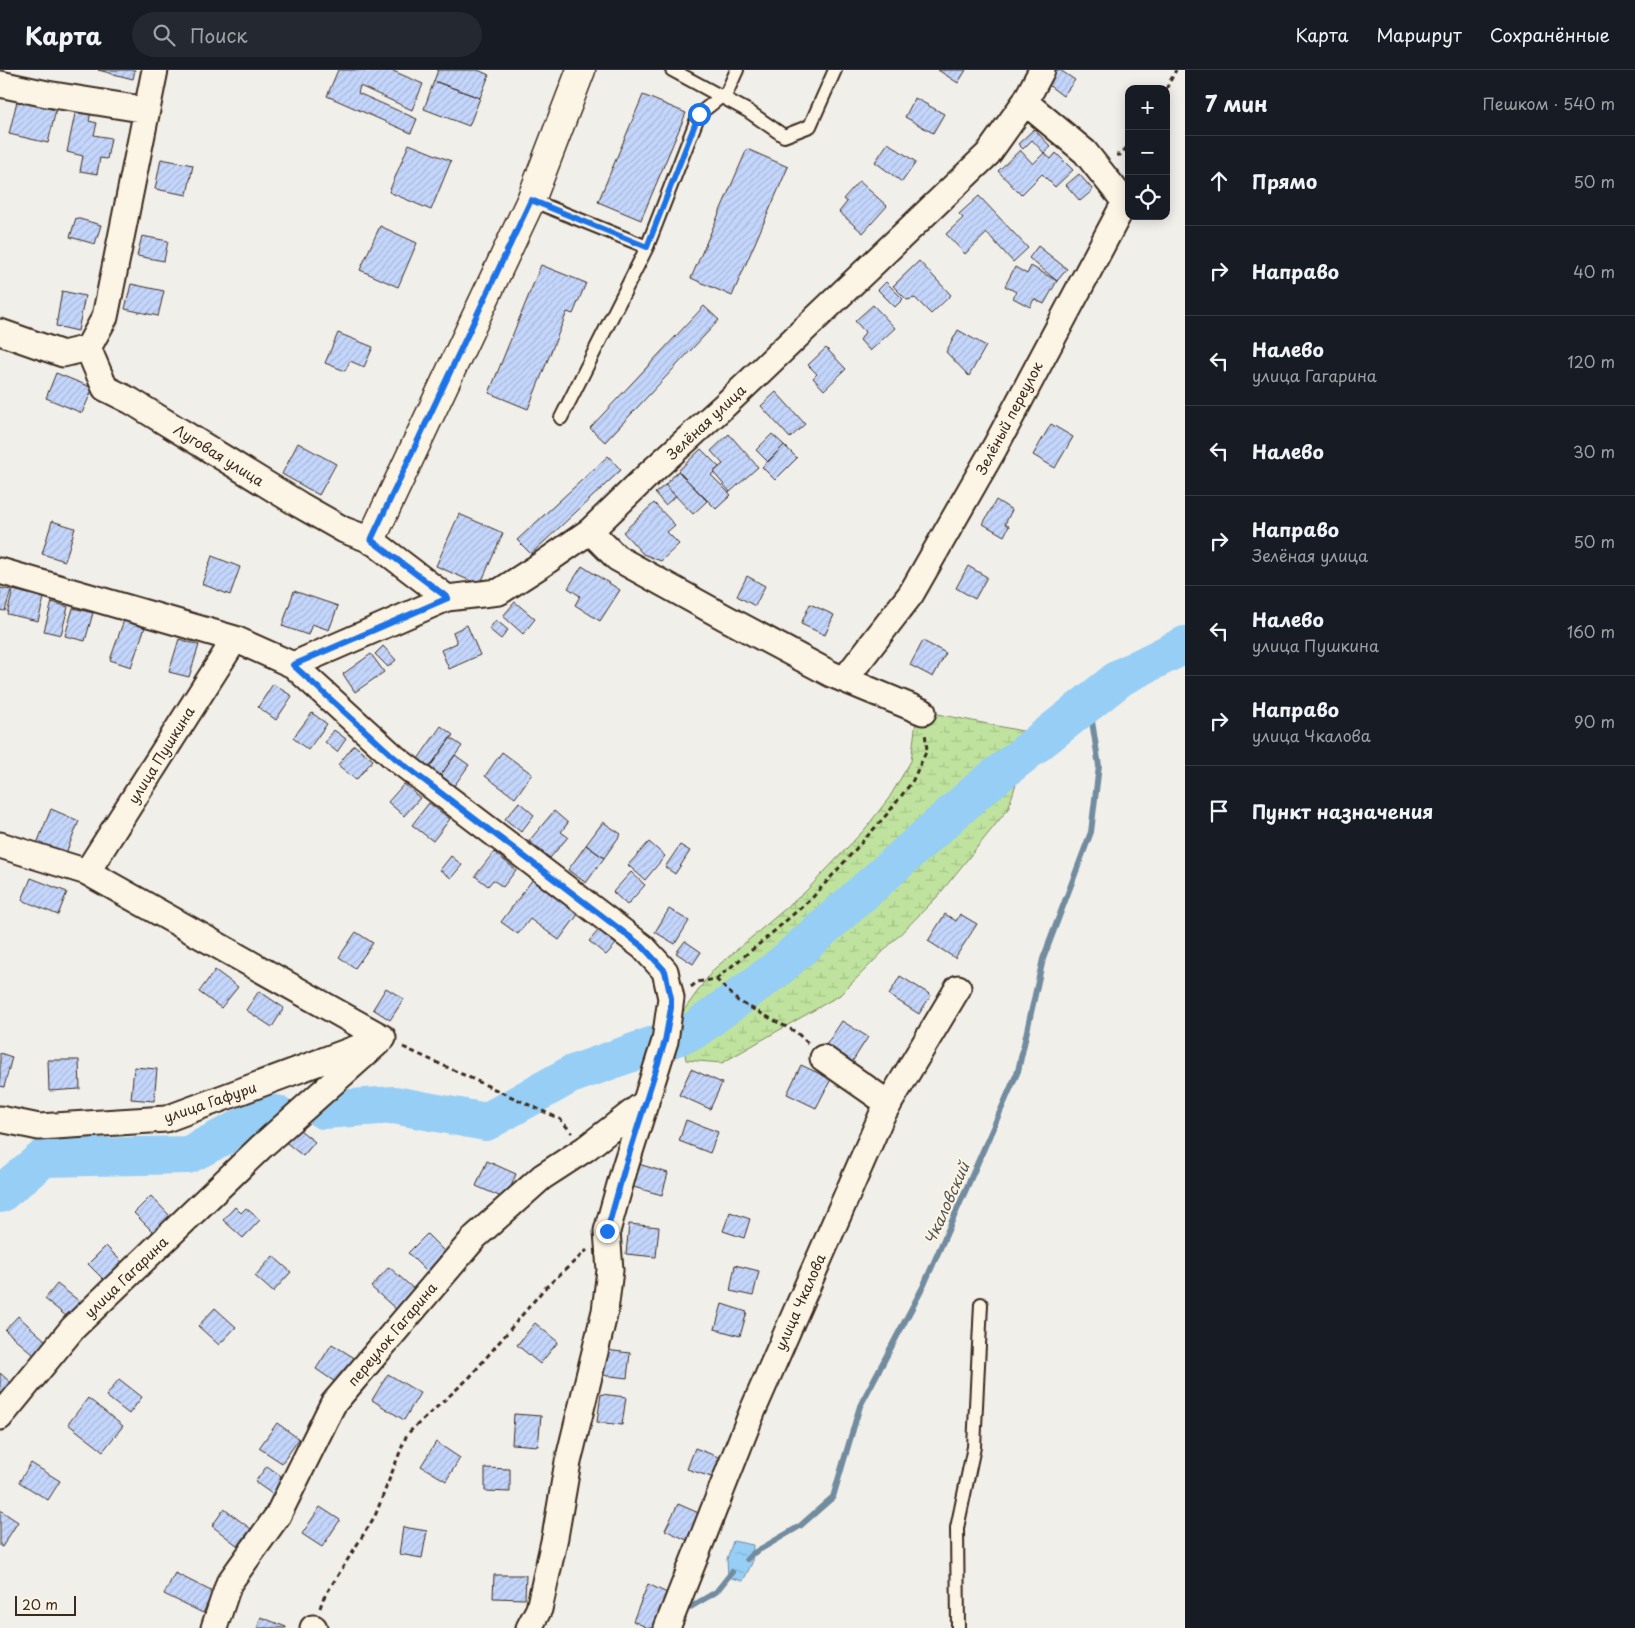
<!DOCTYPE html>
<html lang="ru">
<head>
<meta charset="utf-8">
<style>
	:root { --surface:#171b24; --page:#242831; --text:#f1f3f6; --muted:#9ea1a6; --line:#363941 }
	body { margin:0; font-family:"Playpen Sans",sans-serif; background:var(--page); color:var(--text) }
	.controls { position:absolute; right:15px; top:15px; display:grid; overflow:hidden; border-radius:10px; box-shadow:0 2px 12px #0003 }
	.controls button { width:45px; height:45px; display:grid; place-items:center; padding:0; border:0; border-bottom:1px solid var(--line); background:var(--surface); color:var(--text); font:25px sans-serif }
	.scale { position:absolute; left:15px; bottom:12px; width:61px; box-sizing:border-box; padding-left:5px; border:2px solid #3b2a1e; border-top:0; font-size:14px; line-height:18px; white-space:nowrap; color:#3b2a1e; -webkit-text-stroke:4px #fcf5e5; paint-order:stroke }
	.stop { position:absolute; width:15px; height:15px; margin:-11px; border:4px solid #1a73e8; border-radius:50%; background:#fff }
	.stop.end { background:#1a73e8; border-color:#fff; box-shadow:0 1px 5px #0008 }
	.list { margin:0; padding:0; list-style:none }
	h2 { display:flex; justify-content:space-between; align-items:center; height:65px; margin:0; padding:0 20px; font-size:21px }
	h2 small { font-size:16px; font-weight:400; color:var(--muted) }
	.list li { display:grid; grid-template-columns:32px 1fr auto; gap:15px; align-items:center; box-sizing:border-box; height:90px; padding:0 20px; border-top:1px solid var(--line) }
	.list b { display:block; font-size:19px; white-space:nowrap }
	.list p { margin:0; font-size:16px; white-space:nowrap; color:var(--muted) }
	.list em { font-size:16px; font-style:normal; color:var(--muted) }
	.icon { flex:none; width:28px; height:28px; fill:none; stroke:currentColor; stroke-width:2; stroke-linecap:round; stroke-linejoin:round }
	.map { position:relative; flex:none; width:1185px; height:1558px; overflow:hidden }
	header { display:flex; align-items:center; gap:30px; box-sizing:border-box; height:70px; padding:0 25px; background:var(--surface); border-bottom:1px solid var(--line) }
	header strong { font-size:24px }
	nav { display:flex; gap:28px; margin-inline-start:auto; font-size:18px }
	.search { width:350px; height:45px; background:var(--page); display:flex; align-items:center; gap:12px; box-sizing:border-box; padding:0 18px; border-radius:28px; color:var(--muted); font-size:19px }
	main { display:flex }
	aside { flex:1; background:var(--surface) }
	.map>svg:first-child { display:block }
	.wetland { fill:url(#wetland-marsh); stroke:#7d865e }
	.water { fill:url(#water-ripples); stroke:#728c9f }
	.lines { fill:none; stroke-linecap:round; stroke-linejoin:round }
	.stream { stroke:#728c9f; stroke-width:6 }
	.river { stroke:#96cef5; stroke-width:38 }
	.building { fill:url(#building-hatch); stroke:#3b2a1e }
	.lane-casing { stroke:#3b2a1e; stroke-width:16 }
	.street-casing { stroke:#3b2a1e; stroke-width:29 }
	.secondary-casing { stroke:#3b2a1e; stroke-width:31 }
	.path { stroke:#3b2a1e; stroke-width:3; stroke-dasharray:5 4; stroke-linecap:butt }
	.lane { stroke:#fcf5e5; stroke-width:12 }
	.street { stroke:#fcf5e5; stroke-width:25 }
	.secondary { stroke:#fcf5e5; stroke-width:28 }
	.route { stroke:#1a73e8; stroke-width:6 }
	.labels { text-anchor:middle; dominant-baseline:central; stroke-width:4; stroke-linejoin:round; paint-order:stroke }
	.street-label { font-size:14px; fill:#3b2a1e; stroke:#fcf5e5 }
	.water-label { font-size:15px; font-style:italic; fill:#525354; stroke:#fcf5e5 }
</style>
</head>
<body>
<header>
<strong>Карта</strong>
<div class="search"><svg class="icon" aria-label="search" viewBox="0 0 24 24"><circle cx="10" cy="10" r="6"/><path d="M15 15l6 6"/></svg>Поиск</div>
<nav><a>Карта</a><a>Маршрут</a><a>Сохранённые</a></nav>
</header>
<main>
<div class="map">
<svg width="1185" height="1558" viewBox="0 0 1185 1558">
	<defs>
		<pattern id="wetland-marsh" width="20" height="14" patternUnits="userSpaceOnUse" patternTransform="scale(1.25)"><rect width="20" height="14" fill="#bfe39e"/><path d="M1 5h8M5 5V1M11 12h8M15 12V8" fill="none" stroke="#a5c388"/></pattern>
		<pattern id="water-ripples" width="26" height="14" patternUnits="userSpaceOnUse" patternTransform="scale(1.25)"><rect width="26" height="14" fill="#96cef5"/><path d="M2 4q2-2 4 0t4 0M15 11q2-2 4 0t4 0" fill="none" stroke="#82b1d2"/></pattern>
		<pattern id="building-hatch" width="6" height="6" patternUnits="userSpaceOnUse" patternTransform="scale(1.25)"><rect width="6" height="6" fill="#c4d6fc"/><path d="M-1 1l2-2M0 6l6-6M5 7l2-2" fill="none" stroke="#a9b8d8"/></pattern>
	</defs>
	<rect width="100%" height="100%" fill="#f1efea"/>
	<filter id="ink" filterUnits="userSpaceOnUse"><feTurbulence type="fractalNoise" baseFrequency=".02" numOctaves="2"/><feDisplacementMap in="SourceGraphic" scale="10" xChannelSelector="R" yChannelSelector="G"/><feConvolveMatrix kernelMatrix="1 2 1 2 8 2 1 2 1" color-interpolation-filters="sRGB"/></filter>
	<g filter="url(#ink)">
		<path class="wetland" d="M 933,643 L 1032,663 L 1008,739 L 937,827 L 840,925 L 722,993 L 686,990 L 679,947 L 713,900 L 805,822 L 865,759 L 889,728 L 911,691 L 916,651 Z"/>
		<path class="water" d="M 733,1471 L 753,1475 L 752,1493 L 743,1511 L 728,1507 L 727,1489 Z"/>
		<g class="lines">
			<path class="stream" d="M 747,1489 L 752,1484 L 800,1456 L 833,1427 L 860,1336 L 923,1217 L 1018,1001 L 1043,889 L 1091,762 L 1099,696 L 1089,632
				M 682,1542 L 716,1522 L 732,1502"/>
			<path class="river" d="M 323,1040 L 394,1035 L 486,1052 L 570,1005 L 693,961 L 777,899 L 981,718 L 1121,607 L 1185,575
				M 0,1124 L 44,1088 L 188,1085 L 265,1045 L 276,1044"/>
		</g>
		<path class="building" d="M 98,0 L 135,0 L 133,9 Z
			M 338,0 L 391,0 L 423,14 L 412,40 L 360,16 L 358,23 L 417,49 L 411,63 L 327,26 Z
			M 438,0 L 478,0 L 489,5 L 480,28 L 434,11 Z
			M 938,0 L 966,0 L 958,13 Z
			M 1050,0 L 1060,0 L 1075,10 L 1063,26 L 1043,11 Z
			M 434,11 L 480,28 L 469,56 L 424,39 Z
			M 643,25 L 686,43 L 641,150 L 598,132 Z
			M 915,28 L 944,44 L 933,63 L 905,47 Z
			M 17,31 L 56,40 L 48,73 L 9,64 Z
			M 76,39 L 91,42 L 89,51 L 97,53 L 94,65 L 111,68 L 107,89 L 100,88 L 97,104 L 80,101 L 83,86 L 67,82 Z
			M 1034,59 L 1051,77 L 1044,83 L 1032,70 L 1023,79 L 1018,74 Z
			M 888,73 L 916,92 L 902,112 L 875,92 Z
			M 409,74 L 451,91 L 431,140 L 389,122 Z
			M 747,79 L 788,97 L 732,226 L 691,208 Z
			M 1020,80 L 1033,94 L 1044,83 L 1051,89 L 1056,83 L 1073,100 L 1055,117 L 1042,104 L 1021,125 L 998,101 Z
			M 161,89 L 193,95 L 187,125 L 155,119 Z
			M 1079,104 L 1093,120 L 1080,131 L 1066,115 Z
			M 859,111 L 887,136 L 863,163 L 839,142 L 847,132 L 843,129 Z
			M 979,126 L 1028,178 L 1013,192 L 987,163 L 965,184 L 946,164 L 963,148 L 959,144 Z
			M 76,148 L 101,155 L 95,174 L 70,167 Z
			M 380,156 L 417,173 L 398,217 L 360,200 Z
			M 142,166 L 168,171 L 164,191 L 137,186 Z
			M 1038,176 L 1067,199 L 1057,211 L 1029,188 Z
			M 919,191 L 951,225 L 931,244 L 915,228 L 907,230 L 893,216 Z
			M 541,195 L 586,213 L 573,244 L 567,242 L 528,339 L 489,323 Z
			M 1031,196 L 1057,211 L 1044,234 L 1034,229 L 1030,237 L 1013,228 L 1016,222 L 1005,216 L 1015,197 L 1027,204 Z
			M 886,212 L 903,229 L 895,237 L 878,220 Z
			M 131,214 L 164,221 L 158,246 L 125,239 Z
			M 62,221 L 85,226 L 78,261 L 56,256 Z
			M 873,235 L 895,258 L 870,281 L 860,270 L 865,262 L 855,251 Z
			M 704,236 L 719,250 L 605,372 L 590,358 Z
			M 958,260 L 986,276 L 969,306 L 946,282 Z
			M 338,263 L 373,277 L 364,297 L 350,291 L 345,301 L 325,293 Z
			M 826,278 L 846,299 L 824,320 L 813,308 L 817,304 L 808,295 Z
			M 56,303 L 93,318 L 82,343 L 46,328 Z
			M 776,322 L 805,354 L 790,368 L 761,336 Z
			M 1051,354 L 1073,367 L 1055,398 L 1033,385 Z
			M 729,364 L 758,397 L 730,422 L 713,402 L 723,394 L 711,381 Z
			M 772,364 L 784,375 L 768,392 L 756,380 Z
			M 298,373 L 336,394 L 319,425 L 282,404 Z
			M 784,375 L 797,388 L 775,410 L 762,397 Z
			M 701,379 L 719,397 L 711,405 L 731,425 L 716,439 L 678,401 Z
			M 608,386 L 621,400 L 531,484 L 517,470 Z
			M 678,401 L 707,431 L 693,444 L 665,415 Z
			M 665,415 L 676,426 L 665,435 L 655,423 Z
			M 996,430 L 1012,440 L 1005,454 L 1009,456 L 1004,466 L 983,454 Z
			M 654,433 L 675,455 L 667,462 L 679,474 L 661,491 L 643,484 L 623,462 Z
			M 459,444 L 503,463 L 480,515 L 436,496 Z
			M 52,451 L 75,458 L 65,491 L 42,484 Z
			M 212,486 L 240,497 L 230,525 L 202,514 Z
			M 582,496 L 620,520 L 600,551 L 575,535 L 580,526 L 568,518 Z
			M 968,496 L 987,507 L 975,529 L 956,518 Z
			M 747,506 L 765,516 L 755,536 L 737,526 Z
			M 0,518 L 11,520 L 5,541 L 0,540 Z
			M 13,520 L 44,528 L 38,551 L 7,544 Z
			M 294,521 L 338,536 L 329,560 L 312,554 L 308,565 L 282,556 Z
			M 52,532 L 68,537 L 61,565 L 44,561 Z
			M 515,532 L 535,549 L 523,564 L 503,546 Z
			M 810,534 L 834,545 L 825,565 L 801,554 Z
			M 73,538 L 93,543 L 85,571 L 65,566 Z
			M 124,550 L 145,557 L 131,597 L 110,590 Z
			M 496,550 L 508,560 L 501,569 L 489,559 Z
			M 467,555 L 480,585 L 449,599 L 441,580 L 457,573 L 453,562 Z
			M 179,569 L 199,575 L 189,607 L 169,602 Z
			M 923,571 L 946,583 L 933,607 L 910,595 Z
			M 383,576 L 396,590 L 388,597 L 375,584 Z
			M 371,584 L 384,602 L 355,622 L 343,604 Z
			M 273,614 L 292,626 L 276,650 L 258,637 Z
			M 312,643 L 327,654 L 308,680 L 293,668 Z
			M 441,656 L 453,665 L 429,698 L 418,689 Z
			M 334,660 L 346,669 L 337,682 L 325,672 Z
			M 450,668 L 462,676 L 440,706 L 429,698 Z
			M 354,675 L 373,690 L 356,710 L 338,695 Z
			M 502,682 L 532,704 L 515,728 L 485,706 Z
			M 455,685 L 469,695 L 454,716 L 440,706 Z
			M 404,714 L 420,728 L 404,746 L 388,732 Z
			M 519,732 L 534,745 L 521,762 L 505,749 Z
			M 429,733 L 450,749 L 433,771 L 412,755 Z
			M 51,739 L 79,751 L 64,788 L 36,776 Z
			M 554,741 L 568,753 L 561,762 L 568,767 L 550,788 L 529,771 Z
			M 603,752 L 621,764 L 604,788 L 586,775 Z
			M 649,772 L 665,786 L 645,810 L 628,795 Z
			M 586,775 L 604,788 L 586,813 L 568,800 Z
			M 680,775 L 690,781 L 675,804 L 665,797 Z
			M 494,782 L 516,800 L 503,817 L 493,810 L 488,816 L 475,806 Z
			M 451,786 L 462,795 L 451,808 L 440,800 Z
			M 631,802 L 645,815 L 627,835 L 613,822 Z
			M 31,808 L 67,822 L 58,845 L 22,830 Z
			M 533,809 L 579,843 L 559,870 L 530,849 L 518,864 L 501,852 Z
			M 669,839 L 689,851 L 675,874 L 655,862 Z
			M 945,844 L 956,851 L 960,844 L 977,854 L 955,888 L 928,871 Z
			M 599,860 L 616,874 L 606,885 L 589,871 Z
			M 356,862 L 373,873 L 355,898 L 339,887 Z
			M 685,871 L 701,882 L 693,894 L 676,883 Z
			M 215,900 L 238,917 L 221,938 L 199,922 Z
			M 900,906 L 931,925 L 919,944 L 889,925 Z
			M 386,918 L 404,929 L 390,950 L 373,939 Z
			M 259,921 L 284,938 L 272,957 L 246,940 Z
			M 842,951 L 868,967 L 852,992 L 826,975 Z
			M 0,983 L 12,987 L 4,1017 L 0,1016 Z
			M 48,990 L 79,990 L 80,1019 L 49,1021 Z
			M 801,995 L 831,1009 L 816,1038 L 787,1024 Z
			M 134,997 L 157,999 L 154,1031 L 131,1029 Z
			M 691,999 L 722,1013 L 710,1039 L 679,1025 Z
			M 686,1050 L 718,1062 L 710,1083 L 679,1071 Z
			M 295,1056 L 315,1072 L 303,1086 L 283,1070 Z
			M 487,1091 L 516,1104 L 506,1129 L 476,1116 Z
			M 632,1092 L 668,1103 L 662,1125 L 626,1115 Z
			M 151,1126 L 170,1146 L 153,1162 L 134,1143 Z
			M 235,1137 L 241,1143 L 246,1138 L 260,1150 L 243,1168 L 223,1150 Z
			M 730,1142 L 750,1149 L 744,1168 L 723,1161 Z
			M 629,1154 L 659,1157 L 656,1187 L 626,1184 Z
			M 427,1164 L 448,1185 L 429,1204 L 408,1183 Z
			M 106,1176 L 125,1195 L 107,1213 L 88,1194 Z
			M 273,1186 L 291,1202 L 273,1222 L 255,1206 Z
			M 735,1195 L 759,1201 L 753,1226 L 730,1221 Z
			M 389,1197 L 415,1220 L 397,1240 L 371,1217 Z
			M 57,1214 L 83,1234 L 71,1250 L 45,1229 Z
			M 722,1234 L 747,1242 L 740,1266 L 715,1259 Z
			M 215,1238 L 236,1257 L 219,1275 L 198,1256 Z
			M 18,1246 L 46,1271 L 34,1285 L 5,1260 Z
			M 535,1253 L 558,1272 L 540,1294 L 517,1275 Z
			M 332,1274 L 361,1292 L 344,1318 L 316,1299 Z
			M 606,1280 L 630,1283 L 627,1308 L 603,1305 Z
			M 0,1303 L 11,1313 L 0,1325 Z
			M 388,1304 L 420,1323 L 404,1350 L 372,1330 Z
			M 119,1309 L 142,1327 L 129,1344 L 106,1326 Z
			M 601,1324 L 626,1327 L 622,1355 L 597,1352 Z
			M 88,1328 L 123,1356 L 103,1381 L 68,1354 Z
			M 514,1344 L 541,1346 L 538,1376 L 512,1374 Z
			M 277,1353 L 299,1369 L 282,1393 L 259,1378 Z
			M 436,1372 L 460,1388 L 446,1411 L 421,1396 Z
			M 695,1378 L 721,1388 L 714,1408 L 687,1399 Z
			M 31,1393 L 60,1411 L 48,1430 L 19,1412 Z
			M 267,1396 L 287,1410 L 275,1426 L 255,1412 Z
			M 485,1398 L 510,1399 L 510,1422 L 485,1421 Z
			M 678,1434 L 701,1444 L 689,1471 L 665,1460 Z
			M 320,1437 L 340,1450 L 322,1477 L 302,1464 Z
			M 224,1439 L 251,1459 L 238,1476 L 212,1456 Z
			M 0,1440 L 18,1452 L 2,1477 L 0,1476 Z
			M 403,1457 L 427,1461 L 422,1488 L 399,1484 Z
			M 175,1503 L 213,1522 L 203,1543 L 164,1524 Z
			M 494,1505 L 526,1505 L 525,1529 L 493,1528 Z
			M 648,1514 L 667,1523 L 655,1558 L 648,1558 L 633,1551 Z
			M 261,1547 L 286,1557 L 286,1558 L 257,1558 Z"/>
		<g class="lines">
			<g class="lane-casing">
				<path id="lane" d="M 672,0 L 748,41 L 784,66 L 810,56 L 835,0
					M 531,130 L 647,177
					M 561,348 L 647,177 L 699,44 L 727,22 L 737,0
					M 958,1558 L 957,1458 L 974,1377 L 981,1234"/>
			</g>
			<g class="street-casing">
				<path id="street" d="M 0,14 L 47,24 L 147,40
					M 0,262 L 63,284 L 88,278 L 105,318 L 131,331 L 300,435 L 344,460 L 371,470 L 447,528
					M 88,278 L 105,247 L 155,0
					M 590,461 L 617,488 L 724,547 L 831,604 L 923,642
					M 0,501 L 235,569 L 87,802
					M 235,569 L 293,595 L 395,688 L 643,877 L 665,901 L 671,928 L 665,971 L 625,1097 L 607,1161 L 610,1200 L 605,1241 L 568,1392 L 555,1467 L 539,1539 L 529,1558
					M 293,595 L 447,528 L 499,522 L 541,495 L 590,461 L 649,404 L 726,334 L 988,84 L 1025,32 L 1042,0
					M 845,609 L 911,524 L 995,377 L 1125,132 L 1085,82 L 1025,32
					M 0,775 L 87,802 L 383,968 L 262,1076 L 73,1258 L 0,1347
					M 823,988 L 889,1034
					M 0,1049 L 39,1057 L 166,1049 L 368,974
					M 214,1558 L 229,1513 L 278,1445 L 333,1334 L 475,1167 L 542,1107 L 585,1079 L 646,1032
					M 313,1558 L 314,1558
					M 667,1558 L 753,1340 L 882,1045 L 958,918"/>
			</g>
			<g class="secondary-casing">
				<path id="secondary" d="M 371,470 L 531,130 L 581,0"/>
			</g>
			<path class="path" d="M 1166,19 L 1176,0
				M 1116,85 L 1120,85 L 1129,75
				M 716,909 L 764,870 L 813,827 L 888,743 L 912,712 L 927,680 L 925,662
				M 691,917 L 697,912 L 716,909 L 738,931 L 796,962 L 808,973
				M 403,977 L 560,1049 L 572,1063
				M 320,1538 L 323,1529 L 375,1446 L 407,1364 L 469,1308 L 544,1219 L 587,1180"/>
			<use href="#lane" class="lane"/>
			<use href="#street" class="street"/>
			<use href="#secondary" class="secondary"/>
		</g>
	</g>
	<g class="lines" filter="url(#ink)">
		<path class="route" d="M 607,1161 L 625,1097 L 665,971 L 671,938 L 671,928 L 665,901 L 643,877 L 395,688 L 293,595 L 448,528 L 371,470 L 531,130 L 647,177 L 699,44"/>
	</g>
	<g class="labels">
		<g class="street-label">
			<text transform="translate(1009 348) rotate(-62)">Зелёный переулок</text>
			<text transform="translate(706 352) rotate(-43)">Зелёная улица</text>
			<text transform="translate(219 385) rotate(32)">Луговая улица</text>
			<text transform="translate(161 685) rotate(-58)">улица Пушкина</text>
			<text transform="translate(210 1032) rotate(-19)">улица Гафури</text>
			<text transform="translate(126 1207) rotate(-44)">улица Гагарина</text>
			<text transform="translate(800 1232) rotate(-66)">улица Чкалова</text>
			<text transform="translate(392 1264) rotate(-50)">переулок Гагарина</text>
		</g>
		<g class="water-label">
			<text transform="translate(946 1133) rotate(-66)">Чкаловский</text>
		</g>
	</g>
</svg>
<div class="controls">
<button>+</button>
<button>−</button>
<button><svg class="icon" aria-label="locate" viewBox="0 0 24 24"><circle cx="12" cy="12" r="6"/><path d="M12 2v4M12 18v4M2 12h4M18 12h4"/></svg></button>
</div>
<div class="scale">20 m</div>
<div class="stop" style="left:699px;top:44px"></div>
<div class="stop end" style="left:607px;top:1161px"></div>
</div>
<aside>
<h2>7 мин<small>Пешком · 540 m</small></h2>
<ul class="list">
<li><svg class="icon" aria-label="ahead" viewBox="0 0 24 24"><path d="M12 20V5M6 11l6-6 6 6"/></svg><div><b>Прямо</b></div><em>50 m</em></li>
<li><svg class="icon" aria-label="right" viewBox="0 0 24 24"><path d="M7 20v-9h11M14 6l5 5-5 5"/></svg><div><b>Направо</b></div><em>40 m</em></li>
<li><svg class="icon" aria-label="left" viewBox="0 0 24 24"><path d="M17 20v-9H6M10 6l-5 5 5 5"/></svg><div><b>Налево</b><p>улица Гагарина</p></div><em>120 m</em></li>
<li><svg class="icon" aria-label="left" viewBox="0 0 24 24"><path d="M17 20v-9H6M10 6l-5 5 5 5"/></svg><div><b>Налево</b></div><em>30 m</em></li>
<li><svg class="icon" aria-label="right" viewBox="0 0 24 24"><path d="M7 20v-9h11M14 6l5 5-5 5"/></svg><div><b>Направо</b><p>Зелёная улица</p></div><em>50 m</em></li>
<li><svg class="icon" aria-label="left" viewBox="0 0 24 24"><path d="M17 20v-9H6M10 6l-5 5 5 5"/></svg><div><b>Налево</b><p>улица Пушкина</p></div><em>160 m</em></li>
<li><svg class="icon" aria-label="right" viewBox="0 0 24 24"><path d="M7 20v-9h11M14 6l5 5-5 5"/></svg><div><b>Направо</b><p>улица Чкалова</p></div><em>90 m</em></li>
<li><svg class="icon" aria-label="arrive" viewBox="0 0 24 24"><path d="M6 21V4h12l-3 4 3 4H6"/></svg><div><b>Пункт назначения</b></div></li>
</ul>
</aside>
</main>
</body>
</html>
